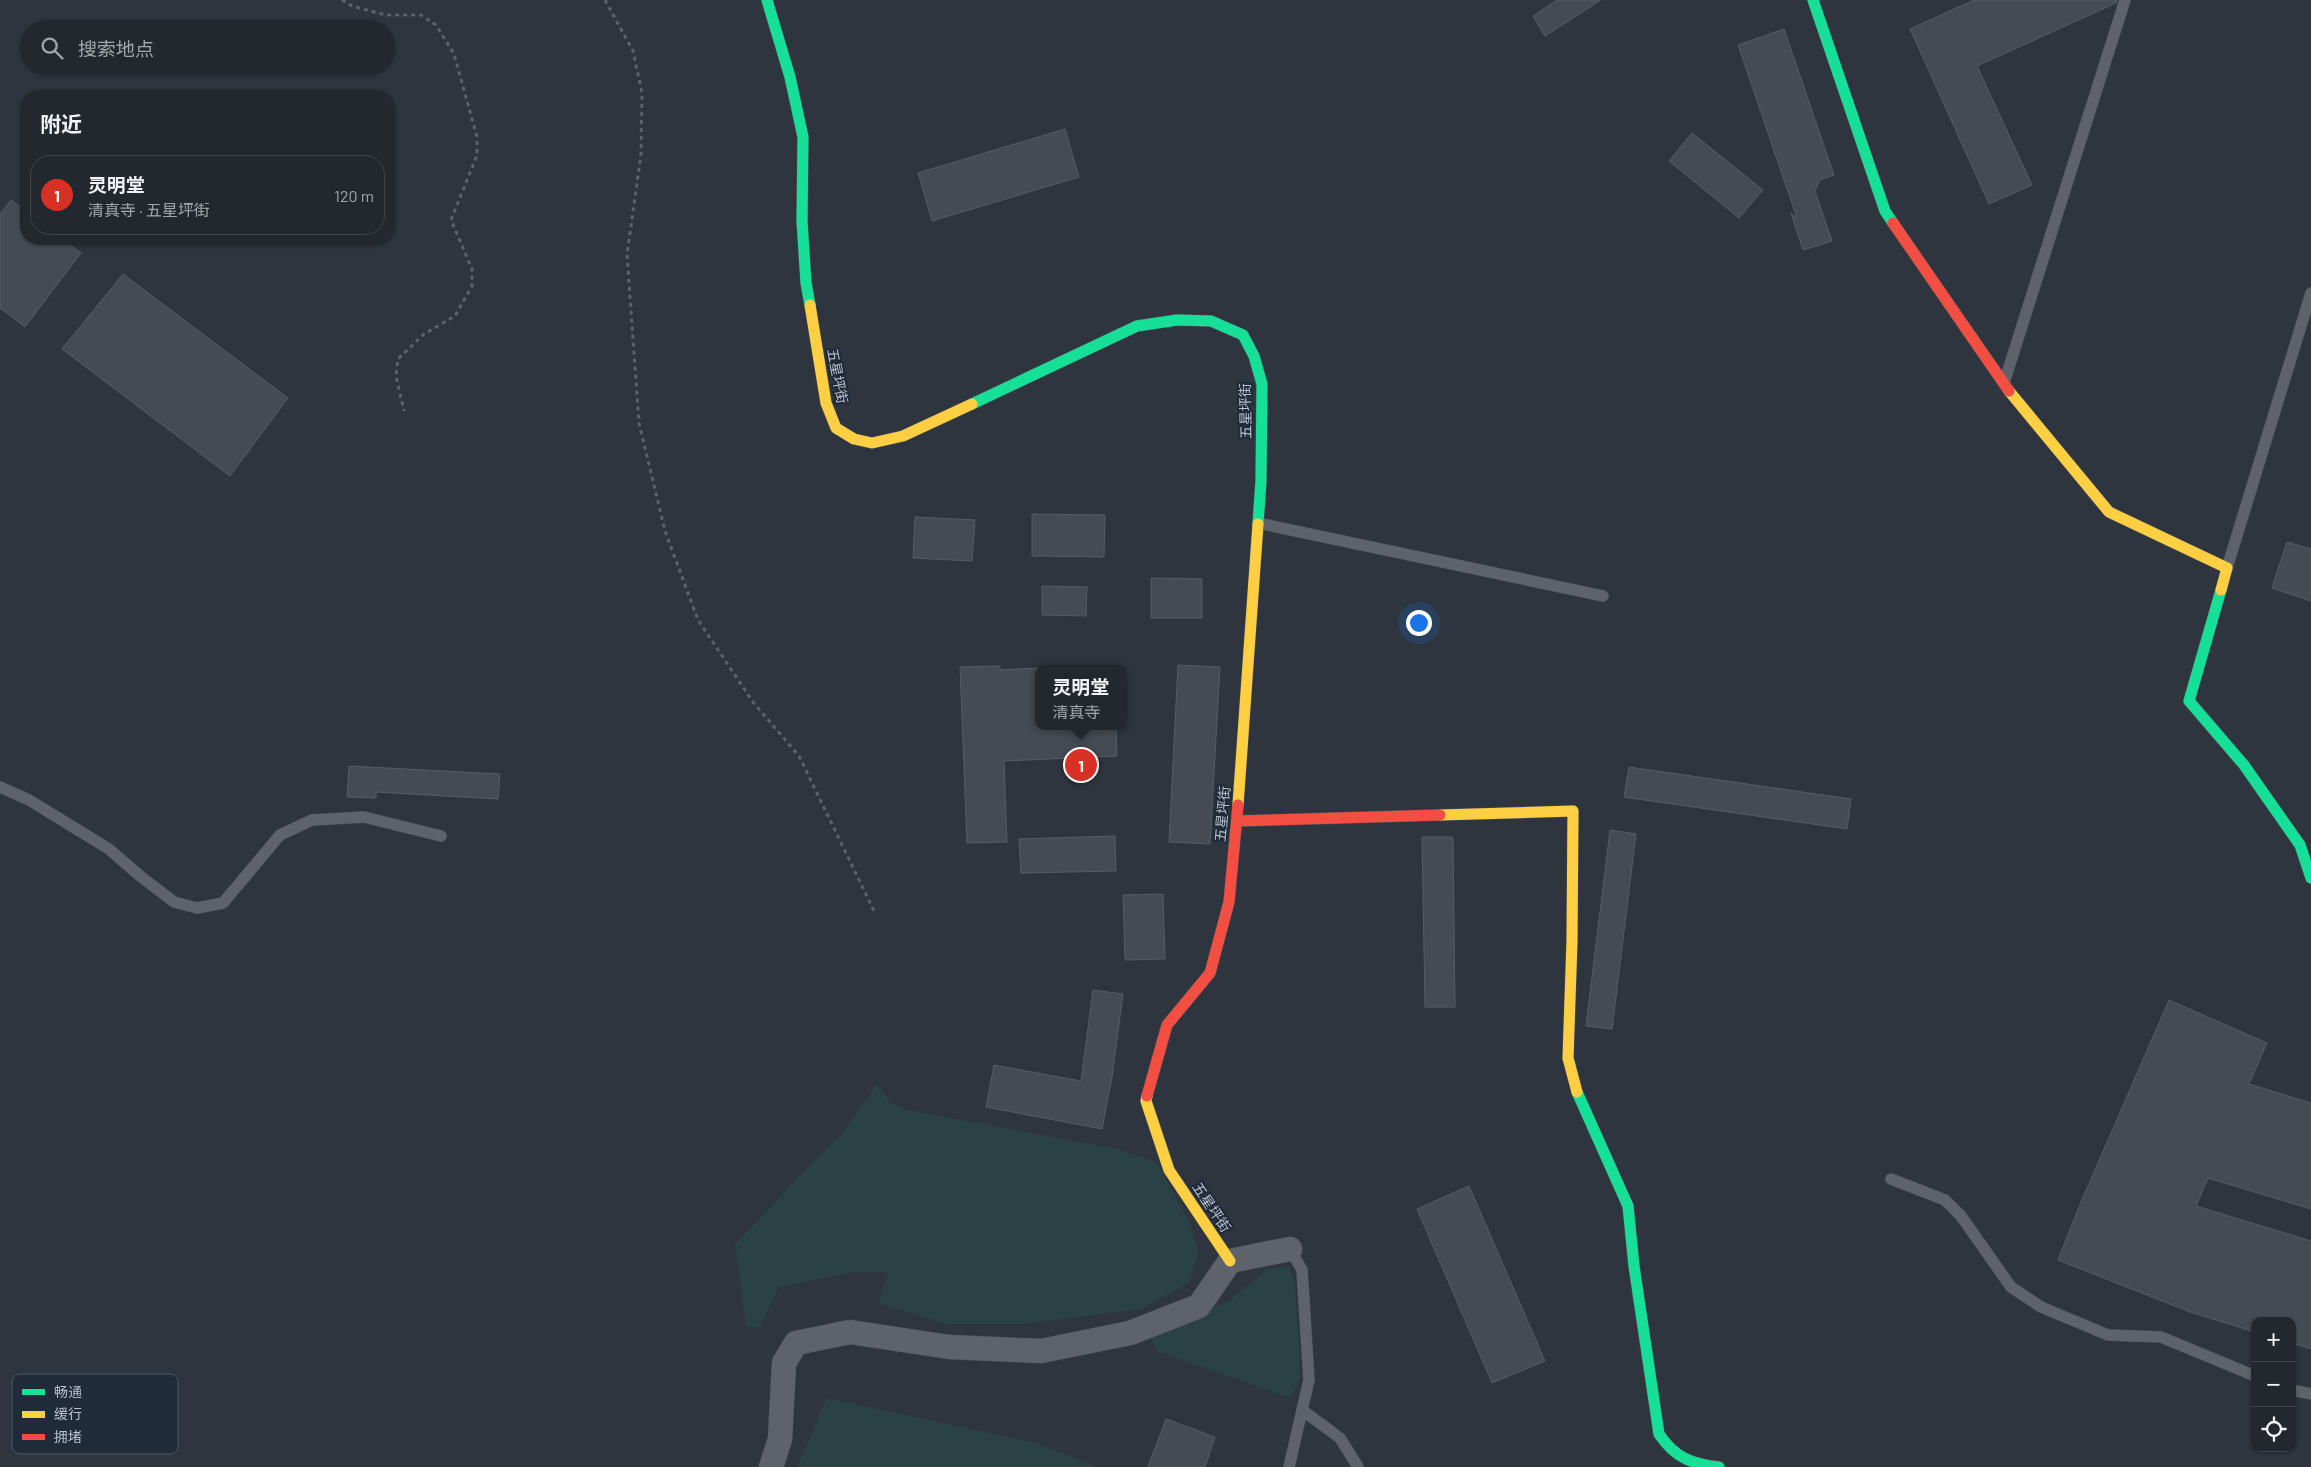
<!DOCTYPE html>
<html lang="zh">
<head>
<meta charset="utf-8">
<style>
	:root { --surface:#22282e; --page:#2e343a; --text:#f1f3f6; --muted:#a2a6aa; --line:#3f444a; --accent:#d93025 }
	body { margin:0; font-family:Barlow,"Noto Sans SC",sans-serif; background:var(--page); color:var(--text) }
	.controls { position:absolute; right:15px; bottom:15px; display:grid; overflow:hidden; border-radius:10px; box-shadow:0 1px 4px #0004 }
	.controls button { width:45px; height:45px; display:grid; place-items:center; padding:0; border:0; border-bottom:1px solid var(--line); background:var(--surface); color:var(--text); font:25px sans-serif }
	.you { position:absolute; left:1418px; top:622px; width:18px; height:18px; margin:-12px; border:4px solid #fff; border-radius:50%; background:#1a73e8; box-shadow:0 0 0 8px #1a73e833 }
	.badge { display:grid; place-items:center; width:32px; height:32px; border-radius:50%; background:var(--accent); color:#fff; font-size:16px; font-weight:700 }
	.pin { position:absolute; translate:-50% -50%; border:2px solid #fff; box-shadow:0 1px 5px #0006 }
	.popup { position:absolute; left:1035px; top:665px; width:92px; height:65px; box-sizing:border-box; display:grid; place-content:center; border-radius:10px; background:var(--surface); filter:drop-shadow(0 1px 4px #0005); font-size:16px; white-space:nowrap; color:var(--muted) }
	.popup b { font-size:19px; color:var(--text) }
	.popup::after { content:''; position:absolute; left:50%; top:100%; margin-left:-10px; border:10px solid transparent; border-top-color:var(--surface) }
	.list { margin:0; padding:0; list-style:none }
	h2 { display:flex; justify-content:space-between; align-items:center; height:65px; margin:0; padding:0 20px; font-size:21px }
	h2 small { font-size:16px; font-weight:400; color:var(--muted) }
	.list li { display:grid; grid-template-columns:32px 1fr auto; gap:15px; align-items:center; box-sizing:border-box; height:80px; margin:0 10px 10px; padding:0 10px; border:1px solid var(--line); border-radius:20px }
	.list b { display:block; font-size:19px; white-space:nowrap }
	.list p { margin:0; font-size:16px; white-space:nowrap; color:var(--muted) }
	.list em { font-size:16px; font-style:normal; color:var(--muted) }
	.icon { flex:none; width:28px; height:28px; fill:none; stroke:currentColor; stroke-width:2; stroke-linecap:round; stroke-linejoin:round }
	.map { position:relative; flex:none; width:2311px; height:1467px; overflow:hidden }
	.search { position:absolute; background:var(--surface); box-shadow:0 1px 4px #0004; left:20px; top:20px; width:375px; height:55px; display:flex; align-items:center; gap:12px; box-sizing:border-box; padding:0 18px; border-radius:28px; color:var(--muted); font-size:19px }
	.panel { position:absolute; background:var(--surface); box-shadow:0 1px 4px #0004; left:20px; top:90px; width:375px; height:155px; border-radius:20px }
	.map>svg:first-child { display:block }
	.green { fill:#2a4145 }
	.building { fill:#454b53; stroke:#565c65 }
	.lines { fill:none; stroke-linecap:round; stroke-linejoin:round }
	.lane-casing { stroke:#4d5158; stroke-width:12 }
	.street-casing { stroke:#4d5158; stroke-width:25 }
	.fast-casing { stroke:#4d5158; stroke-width:12 }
	.slow-casing { stroke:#4d5158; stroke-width:12 }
	.jam-casing { stroke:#4d5158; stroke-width:12 }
	.path { stroke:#5b6268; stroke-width:3; stroke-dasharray:4 4; stroke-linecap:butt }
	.lane { stroke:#5e636b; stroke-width:11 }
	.street { stroke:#5e636b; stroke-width:24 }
	.fast { stroke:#16e098; stroke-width:11 }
	.slow { stroke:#ffcf43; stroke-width:11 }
	.jam { stroke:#f24e42; stroke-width:11 }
	.labels { text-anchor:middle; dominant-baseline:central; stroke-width:4.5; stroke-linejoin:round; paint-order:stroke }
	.street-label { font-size:14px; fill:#b9c1ce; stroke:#202b3a }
	.key { fill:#202b3a; stroke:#4e5866; stroke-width:1 }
	.key-label { font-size:14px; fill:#b9c1ce }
</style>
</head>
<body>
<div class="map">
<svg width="2311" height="1467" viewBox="0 0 2311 1467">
	<rect width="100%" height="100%" fill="#2e353e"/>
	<path class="green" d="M 877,1084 L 891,1103 L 908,1110 L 1118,1149 L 1157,1162 L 1190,1224 L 1199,1252 L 1189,1283 L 1142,1309 L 1024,1324 L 946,1324 L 878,1303 L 889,1272 L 854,1272 L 779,1287 L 760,1328 L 746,1326 L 735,1244 L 844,1131 Z
		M 1289,1266 L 1295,1284 L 1299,1345 L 1299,1380 L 1291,1398 L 1156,1351 L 1151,1339 L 1157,1331 L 1229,1301 L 1265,1270 Z
		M 827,1398 L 1036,1443 L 1098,1467 L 797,1467 Z"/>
	<path class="building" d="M 1557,0 L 1601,0 L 1545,36 L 1533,16 Z
		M 1974,0 L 2117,0 L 2116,3 L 1977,66 L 2032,185 L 1989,204 L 1910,29 Z
		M 1784,29 L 1834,175 L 1820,180 L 1815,191 L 1832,241 L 1803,250 L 1791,213 L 1797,218 L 1738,45 Z
		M 1065,129 L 1079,177 L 932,221 L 918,173 Z
		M 1692,133 L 1763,190 L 1739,218 L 1669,161 Z
		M 11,200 L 26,211 L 26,239 L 62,239 L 81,253 L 25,327 L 0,308 L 0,214 Z
		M 123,274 L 288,398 L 230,476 L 62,349 Z
		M 1032,514 L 1105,515 L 1104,557 L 1032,556 Z
		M 915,517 L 975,520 L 972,561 L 913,558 Z
		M 2287,542 L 2311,549 L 2311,601 L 2272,588 Z
		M 1151,578 L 1202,579 L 1202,618 L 1151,618 Z
		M 1042,586 L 1087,587 L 1086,616 L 1042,615 Z
		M 1178,665 L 1220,667 L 1210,844 L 1169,842 Z
		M 1000,666 L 1000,670 L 1038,668 L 1038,726 L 1116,726 L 1117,756 L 1004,761 L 1007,842 L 967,843 L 960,667 Z
		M 349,766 L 500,774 L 498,799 L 376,792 L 376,798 L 347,797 Z
		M 1629,767 L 1851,799 L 1847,829 L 1624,797 Z
		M 1610,830 L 1636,834 L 1612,1029 L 1586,1026 Z
		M 1115,836 L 1116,871 L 1021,873 L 1019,839 Z
		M 1422,837 L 1453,837 L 1455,1007 L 1425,1007 Z
		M 1163,894 L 1165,959 L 1125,960 L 1123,895 Z
		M 1093,990 L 1123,994 L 1112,1077 L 1102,1129 L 986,1107 L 994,1065 L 1081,1081 Z
		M 2169,1000 L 2267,1043 L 2249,1084 L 2311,1103 L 2311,1209 L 2208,1178 L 2196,1206 L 2311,1241 L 2311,1349 L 2292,1343 L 2292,1321 L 2255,1321 L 2255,1332 L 2190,1312 L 2058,1260 L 2081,1202 Z
		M 1469,1186 L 1545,1361 L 1492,1383 L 1417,1209 Z
		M 1166,1419 L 1215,1437 L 1205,1467 L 1148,1467 Z"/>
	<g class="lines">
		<g class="lane-casing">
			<path id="lane" d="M 2004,383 L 2125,0
				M 1258,523 L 1603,596
				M 2227,568 L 2311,293
				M 0,787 L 29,800 L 109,849 L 140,876 L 174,902 L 197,908 L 223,903 L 280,835 L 312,820 L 364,817 L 441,836
				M 1891,1179 L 1945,1200 L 1961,1216 L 2011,1287 L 2041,1307 L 2108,1335 L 2161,1337 L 2255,1376
				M 2292,1390 L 2311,1394
				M 1302,1410 L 1340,1438 L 1358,1467
				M 1289,1467 L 1309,1380 L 1302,1270 L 1290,1249"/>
		</g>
		<g class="street-casing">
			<path id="street" d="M 771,1467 L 780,1439 L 784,1363 L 796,1343 L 850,1332 L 949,1347 L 1041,1351 L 1130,1333 L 1199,1306 L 1230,1261 L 1290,1249"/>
		</g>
		<g class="fast-casing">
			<path id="fast" d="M 767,0 L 790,77 L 803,137 L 802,221 L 806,283 L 810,305
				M 1813,0 L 1885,211 L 1893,223
				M 972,404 L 1137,326 L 1177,320 L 1211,321 L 1243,335 L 1254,356 L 1262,384 L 1261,481 L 1258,524
				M 2221,590 L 2189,701 L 2244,765 L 2300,845 L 2311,878
				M 1577,1092 L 1628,1206 L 1634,1266 L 1659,1434 C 1675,1458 1692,1464 1719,1467"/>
		</g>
		<g class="slow-casing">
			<path id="slow" d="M 810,305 L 826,403 L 836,428 L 854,439 L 872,443 L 903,436 L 972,404
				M 2009,391 L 2109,512 L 2227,568 L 2221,590
				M 1238,805 L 1258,524
				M 1440,815 L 1573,811 L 1572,941 L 1568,1058 L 1577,1092
				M 1147,1096 L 1146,1101 L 1169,1170 L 1230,1261"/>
		</g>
		<g class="jam-casing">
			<path id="jam" d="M 1893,223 L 2009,391
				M 1237,821 L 1440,815
				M 1147,1096 L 1167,1025 L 1210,973 L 1229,902 L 1238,805"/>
		</g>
		<path class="path" d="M 342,0 L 352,6 L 386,15 L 421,15 L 436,25 L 454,54 L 477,137 L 477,155 L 451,220 L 472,269 L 472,286 L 455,316 L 424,334 L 398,359 L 396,376 L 404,411
			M 605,0 L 633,51 L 642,93 L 641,154 L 627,255 L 639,423 L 665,531 L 698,620 L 753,702 L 799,756 L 875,913"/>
		<use href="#lane" class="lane"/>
		<use href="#street" class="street"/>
		<use href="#fast" class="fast"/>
		<use href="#slow" class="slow"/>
		<use href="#jam" class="jam"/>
	</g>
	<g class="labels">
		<g class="street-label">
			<text transform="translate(838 376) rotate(79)">五星坪街</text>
			<text transform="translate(1245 411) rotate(-91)">五星坪街</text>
			<text transform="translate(1222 814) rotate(-85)">五星坪街</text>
			<text transform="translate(1212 1207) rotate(56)">五星坪街</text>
		</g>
	</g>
	<rect x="12" y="1374" width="166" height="80" rx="8" class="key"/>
	<rect x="22" y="1389" width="23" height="6" fill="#16e098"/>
	<rect x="22" y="1411" width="23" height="7" fill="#ffcf43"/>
	<rect x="22" y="1434" width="23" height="6" fill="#f24e42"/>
	<g class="key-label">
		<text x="54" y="1397">畅通</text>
		<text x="54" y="1419">缓行</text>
		<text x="54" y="1442">拥堵</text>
	</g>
</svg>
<div class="controls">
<button>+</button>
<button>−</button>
<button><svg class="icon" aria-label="locate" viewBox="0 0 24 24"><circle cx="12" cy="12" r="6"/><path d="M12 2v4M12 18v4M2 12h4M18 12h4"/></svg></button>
</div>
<div class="you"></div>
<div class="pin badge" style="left:1081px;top:765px">1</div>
<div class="popup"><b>灵明堂</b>清真寺</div>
<div class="search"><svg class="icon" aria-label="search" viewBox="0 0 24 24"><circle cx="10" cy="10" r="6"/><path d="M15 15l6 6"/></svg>搜索地点</div>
<section class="panel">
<h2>附近<small></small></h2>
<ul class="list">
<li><span class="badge">1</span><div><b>灵明堂</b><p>清真寺 · 五星坪街</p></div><em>120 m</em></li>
</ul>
</section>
</div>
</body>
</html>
